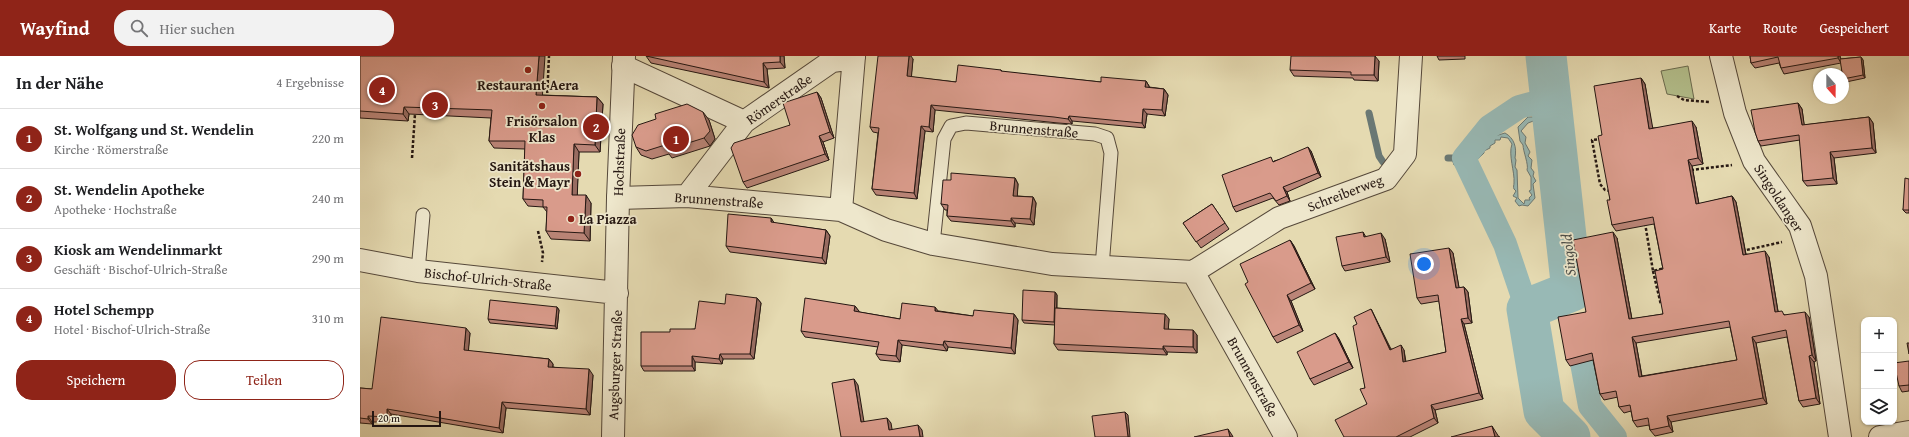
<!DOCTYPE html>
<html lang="de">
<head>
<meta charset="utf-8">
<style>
	:root { --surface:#fff; --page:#f2f2f2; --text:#202124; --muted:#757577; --line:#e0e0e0; --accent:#8f2418 }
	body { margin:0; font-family:"Gentium Book Plus",serif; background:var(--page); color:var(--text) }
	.controls { position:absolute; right:12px; bottom:12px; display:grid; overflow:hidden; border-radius:8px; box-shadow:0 1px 3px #0004 }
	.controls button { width:36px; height:36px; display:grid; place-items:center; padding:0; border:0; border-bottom:1px solid var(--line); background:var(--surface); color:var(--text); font:20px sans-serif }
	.compass { position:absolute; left:1453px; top:12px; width:36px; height:36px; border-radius:50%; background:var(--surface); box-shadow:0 1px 3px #0004; rotate:159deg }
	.scale { position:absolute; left:12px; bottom:10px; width:69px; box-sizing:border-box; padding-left:4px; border:2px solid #251712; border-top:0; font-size:11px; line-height:14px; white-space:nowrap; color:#251712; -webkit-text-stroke:3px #eee7cc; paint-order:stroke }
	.you { position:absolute; left:1064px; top:208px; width:14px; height:14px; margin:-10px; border:3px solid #fff; border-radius:50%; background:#1a73e8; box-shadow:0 0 0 6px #1a73e833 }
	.badge { display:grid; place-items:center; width:26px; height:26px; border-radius:50%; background:var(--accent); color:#fff; font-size:13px; font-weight:700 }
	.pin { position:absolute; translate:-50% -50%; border:2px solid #fff; box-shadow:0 1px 4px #0006 }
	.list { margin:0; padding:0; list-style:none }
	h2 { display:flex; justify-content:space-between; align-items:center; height:52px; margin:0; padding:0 16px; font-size:17px }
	h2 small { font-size:13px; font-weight:400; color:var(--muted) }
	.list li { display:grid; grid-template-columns:26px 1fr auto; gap:12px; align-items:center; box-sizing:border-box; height:60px; padding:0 16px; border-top:1px solid var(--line) }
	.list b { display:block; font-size:15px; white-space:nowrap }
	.list p { margin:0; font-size:13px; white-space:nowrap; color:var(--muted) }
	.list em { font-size:13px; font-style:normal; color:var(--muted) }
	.actions { display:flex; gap:8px; padding:12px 16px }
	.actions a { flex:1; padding:9px 0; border:1px solid var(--accent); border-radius:16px; text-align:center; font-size:14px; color:var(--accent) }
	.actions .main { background:var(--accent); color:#fff }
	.icon { flex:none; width:22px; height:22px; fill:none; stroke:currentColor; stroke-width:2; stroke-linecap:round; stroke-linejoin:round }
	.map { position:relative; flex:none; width:1549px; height:381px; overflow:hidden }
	header { display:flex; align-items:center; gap:24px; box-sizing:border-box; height:56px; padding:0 20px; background:var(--accent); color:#fff }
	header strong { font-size:19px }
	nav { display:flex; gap:22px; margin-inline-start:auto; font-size:14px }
	.search { width:280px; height:36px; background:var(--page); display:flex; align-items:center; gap:10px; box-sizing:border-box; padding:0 14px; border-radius:16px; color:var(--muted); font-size:15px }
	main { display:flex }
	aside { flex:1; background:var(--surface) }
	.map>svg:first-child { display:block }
	.green { fill:#b4c08d; stroke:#6c6c50 }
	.water { fill:#98b9b5; stroke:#6a7874 }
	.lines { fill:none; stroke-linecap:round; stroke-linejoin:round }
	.stream { stroke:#6a7874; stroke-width:7 }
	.canal { stroke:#98b9b5; stroke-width:24 }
	.river { stroke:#98b9b5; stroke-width:41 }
	.service-casing { stroke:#55483a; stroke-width:15 }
	.minor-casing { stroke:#55483a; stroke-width:24 }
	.tertiary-casing { stroke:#55483a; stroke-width:24 }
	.path { stroke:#251712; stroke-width:2.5; stroke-dasharray:3 2; stroke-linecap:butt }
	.service { stroke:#eee7cc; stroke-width:13 }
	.minor { stroke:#eee7cc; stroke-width:22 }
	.tertiary { stroke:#eee7cc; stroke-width:22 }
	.wall { fill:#bb8578; stroke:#251712; fill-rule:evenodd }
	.shaded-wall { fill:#986c61; stroke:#251712 }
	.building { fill:#d99b8b; stroke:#251712; fill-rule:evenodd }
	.poi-dot { fill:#8f2418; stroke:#eee7cc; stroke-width:1.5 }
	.labels { text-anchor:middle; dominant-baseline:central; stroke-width:3.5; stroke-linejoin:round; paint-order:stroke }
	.poi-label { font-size:14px; font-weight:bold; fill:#251712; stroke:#eee7cc }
	.street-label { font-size:14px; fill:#251712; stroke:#eee7cc }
	.water-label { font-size:15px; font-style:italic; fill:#4d504b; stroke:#eee7cc }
</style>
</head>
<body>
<header>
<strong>Wayfind</strong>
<div class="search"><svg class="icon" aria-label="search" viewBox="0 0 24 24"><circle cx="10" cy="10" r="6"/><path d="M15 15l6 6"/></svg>Hier suchen</div>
<nav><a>Karte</a><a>Route</a><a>Gespeichert</a></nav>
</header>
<main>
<aside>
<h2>In der Nähe<small>4 Ergebnisse</small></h2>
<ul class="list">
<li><span class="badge">1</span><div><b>St. Wolfgang und St. Wendelin</b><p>Kirche · Römerstraße</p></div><em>220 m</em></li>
<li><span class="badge">2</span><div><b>St. Wendelin Apotheke</b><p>Apotheke · Hochstraße</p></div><em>240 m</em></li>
<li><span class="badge">3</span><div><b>Kiosk am Wendelinmarkt</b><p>Geschäft · Bischof-Ulrich-Straße</p></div><em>290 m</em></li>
<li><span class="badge">4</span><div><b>Hotel Schempp</b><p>Hotel · Bischof-Ulrich-Straße</p></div><em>310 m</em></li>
</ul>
<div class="actions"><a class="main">Speichern</a><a>Teilen</a></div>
</aside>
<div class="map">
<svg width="1549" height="381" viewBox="0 0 1549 381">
	<rect width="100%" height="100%" fill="#e5dab1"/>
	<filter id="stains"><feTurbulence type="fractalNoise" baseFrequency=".005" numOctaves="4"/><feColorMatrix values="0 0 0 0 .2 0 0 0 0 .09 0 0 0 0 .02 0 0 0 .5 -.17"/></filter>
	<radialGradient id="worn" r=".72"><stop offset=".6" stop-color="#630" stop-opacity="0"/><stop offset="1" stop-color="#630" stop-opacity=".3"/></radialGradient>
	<path class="green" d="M 1328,10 L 1334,43 L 1307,38 L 1301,15 Z"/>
	<path class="water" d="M 1177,59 L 1176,64 L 1168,67 L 1161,75 L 1166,81 L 1165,87 L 1170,96 L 1168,100 L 1172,104 L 1171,112 L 1174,116 L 1173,120 L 1176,125 L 1173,128 L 1175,142 L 1168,150 L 1162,149 L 1159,150 L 1155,145 L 1157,142 L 1153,140 L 1156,135 L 1154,133 C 1153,131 1154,129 1154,127 C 1155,116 1148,99 1152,88 L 1148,82 L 1141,81 L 1140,84 L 1135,84 L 1135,87 L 1130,90 L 1130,92 L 1124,95 L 1124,97 L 1112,109 L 1113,121 L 1107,109 L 1094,109 L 1092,103 L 1103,100 L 1109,104 L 1114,103 L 1129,85 L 1135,80 L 1145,77 C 1154,82 1157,91 1155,102 L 1156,104 L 1155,111 L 1157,114 L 1158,142 L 1164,148 L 1165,144 L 1170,144 L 1169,142 L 1172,139 L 1169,135 L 1171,134 L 1171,121 L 1167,114 C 1169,109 1163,95 1163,89 L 1160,85 L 1158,71 L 1168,61 L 1174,61 Z"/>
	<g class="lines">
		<path class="stream" d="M 1009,57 L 1019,100 L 1023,106
			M 1088,102 L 1102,102"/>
		<path class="canal" d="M 1212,235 L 1212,238
			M 1167,253 L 1145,188 L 1104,102 L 1129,71 L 1159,51 L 1190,43
			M 1222,307 L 1230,350 L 1255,381"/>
		<path class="river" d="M 1186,0 L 1212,235 L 1167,253 L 1184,355 L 1210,381"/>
		<g class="service-casing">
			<path id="service" d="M 573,188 L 584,83 L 591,70 L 606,67 L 735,78 L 747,82 L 751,97 L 742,211
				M 58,215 L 63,159"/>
		</g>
		<g class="minor-casing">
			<path id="minor" d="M 1361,0 L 1375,57 L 1394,105 L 1440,170 L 1456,220 L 1480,381
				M 263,10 L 384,66
				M 327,140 L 384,66 L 472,5 L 494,2
				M 258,142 L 327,140 L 481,154 L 526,174 L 573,188 L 692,208 L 833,216 L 926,381
				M 481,154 L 494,0
				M 833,216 L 919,162 L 1026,123 L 1045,98 L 1051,0"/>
		</g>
		<g class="tertiary-casing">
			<path id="tertiary" d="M 0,204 L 58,215 L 257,237
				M 253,381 L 258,142 L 264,0
				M 1520,381 L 1549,376"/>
		</g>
		<path class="path" d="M 1317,40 L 1324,44 L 1349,46
			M 187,42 L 189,0
			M 1242,83 L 1232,84 L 1240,128 L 1245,134 L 1251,135
			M 52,102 L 55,58
			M 1331,114 L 1372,109
			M 1285,167 L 1293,215 L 1305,212
			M 178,175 L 183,197 L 182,206
			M 1382,195 L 1422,186
			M 1293,215 L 1301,249"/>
		<use href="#service" class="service"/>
		<use href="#minor" class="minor"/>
		<use href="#tertiary" class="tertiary"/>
	</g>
	<path class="wall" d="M 0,0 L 182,39 L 237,41 L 243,48 L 240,96 L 219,96 L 217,139 L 231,147 L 230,185 L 191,183 L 186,175 L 187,156 L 183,151 L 168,150 L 163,143 L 165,93 L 134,92 L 129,85 L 131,62 L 49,58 L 48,65 L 0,62 Z
		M 286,0 L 424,0 L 425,12 L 407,13 L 409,32 L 291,7 Z
		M 1077,0 L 1105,0 L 1105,3 L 1079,4 Z
		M 1390,0 L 1480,0 L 1481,3 L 1501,1 L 1503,4 L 1505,22 L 1486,26 L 1483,23 L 1481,7 L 1424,18 L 1421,12 L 1419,7 L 1395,12 L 1391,7 Z
		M 553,3 L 551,21 L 596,26 L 641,14 L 643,16 L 741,26 L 786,25 L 789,30 L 789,31 L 804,33 L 808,39 L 805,60 L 787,58 L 785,72 L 712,65 L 712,68 L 698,67 L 575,54 L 573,76 L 565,75 L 557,143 L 516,139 L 512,133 L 518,77 L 513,76 L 510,71 Z
		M 1019,5 L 1018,25 L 994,24 L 993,22 L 934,20 L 930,14 Z
		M 1281,22 L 1285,28 L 1292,72 L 1336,71 L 1343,108 L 1332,110 L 1339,148 L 1372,140 L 1376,146 L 1386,198 L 1409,201 L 1418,255 L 1425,259 L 1449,261 L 1456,305 L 1454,306 L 1460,348 L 1443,351 L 1439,345 L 1427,281 L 1396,287 L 1407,348 L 1311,366 L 1313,376 L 1295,380 L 1290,374 L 1289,369 L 1277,371 L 1273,365 L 1271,355 L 1264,357 L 1259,351 L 1258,341 L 1244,344 L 1240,338 L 1233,304 L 1210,310 L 1206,304 L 1257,182 L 1272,263 L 1303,258 L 1303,213 L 1294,168 L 1256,175 L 1252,169 L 1250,144 L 1242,79 ZM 1370,271 L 1377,304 L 1282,320 L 1276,287 Z
		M 457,36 L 461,42 L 474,82 L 463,86 L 469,104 L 387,132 L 383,126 Z
		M 1438,47 L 1442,53 L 1444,69 L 1509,61 L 1513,67 L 1516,97 L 1474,102 L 1477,128 L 1447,130 L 1443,125 L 1440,84 L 1401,90 L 1398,85 Z
		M 349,64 L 355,83 L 350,90 L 312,102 L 309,98 L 292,103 L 281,99 L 276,91 Z
		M 951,95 L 961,121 L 927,136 L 930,145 L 919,149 L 913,142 L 876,156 L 873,151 L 914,105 Z
		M 655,122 L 658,128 L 657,140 L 673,141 L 676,147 L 674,169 L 655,167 L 655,171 L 591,165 L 587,160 L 587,154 L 585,154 L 581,148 L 591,124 Z
		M 1549,123 L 1549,157 L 1546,157 L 1543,154 Z
		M 852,148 L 869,173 L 841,192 L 823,167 Z
		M 411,162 L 414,167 L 466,174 L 470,180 L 466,208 L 370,196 L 366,190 Z
		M 1006,181 L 1025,183 L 1030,206 L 985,215 L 982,210 Z
		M 930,184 L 934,190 L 955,233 L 931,245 L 943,275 L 917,287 L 913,281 L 888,226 Z
		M 1089,192 L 1093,197 L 1099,232 L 1104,231 L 1108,236 L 1112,267 L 1104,268 L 1123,343 L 1075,354 L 1078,367 L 1050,381 L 984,381 L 1007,348 L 997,268 L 1011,253 L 1031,293 L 1044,294 L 1046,306 L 1086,296 L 1079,245 L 1061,248 L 1057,242 Z
		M 695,236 L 697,239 L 697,252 L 809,263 L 808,273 L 837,279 L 837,297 L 807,296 L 807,299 L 698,294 L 694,288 L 695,269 L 664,267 L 662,264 Z
		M 397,242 L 401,247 L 394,303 L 363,303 L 362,308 L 335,306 L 335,315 L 284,315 L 281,310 L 310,276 L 335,273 L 365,248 Z
		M 495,250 L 499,256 L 540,263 L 579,255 L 613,260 L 654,258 L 658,264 L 655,298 L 588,291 L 587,295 L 542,289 L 540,306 L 520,304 L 516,298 L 518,291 L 445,281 L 441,275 Z
		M 197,251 L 199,254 L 197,273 L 130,267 L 128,263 Z
		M 110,277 L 108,295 L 189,303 L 193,308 L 193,311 L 233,319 L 230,359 L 146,352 L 143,377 L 31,358 L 31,366 L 12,366 L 12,368 L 0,367 L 0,332 L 12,333 Z
		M 975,277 L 979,283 L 993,312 L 954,329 L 950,323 Z
		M 1549,305 L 1549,335 L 1542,336 L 1539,330 Z"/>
	<path class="shaded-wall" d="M 179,0 L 185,0 L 182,46 L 176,39 Z
		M 420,0 L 424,0 L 425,12 L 420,6 Z
		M 549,0 L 551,0 L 553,3 L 551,26 L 547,20 Z
		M 1015,0 L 1019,5 L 1018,25 L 1014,19 Z
		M 1478,0 L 1480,0 L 1481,7 L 1478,2 Z
		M 1501,1 L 1503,4 L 1505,22 L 1503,19 Z
		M 403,7 L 407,13 L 409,32 L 404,26 Z
		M 1281,22 L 1285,28 L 1294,79 L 1289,73 Z
		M 786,25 L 789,30 L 789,36 L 785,31 Z
		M 804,33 L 808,39 L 805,60 L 802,54 Z
		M 457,36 L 461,42 L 474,82 L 470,76 Z
		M 237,41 L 243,48 L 240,96 L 235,89 Z
		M 1438,47 L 1442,53 L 1445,74 L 1442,69 Z
		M 571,49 L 575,54 L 573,76 L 569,71 Z
		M 44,51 L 49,58 L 48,65 L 43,58 Z
		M 783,53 L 787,58 L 785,72 L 782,67 Z
		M 343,56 L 349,64 L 355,83 L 350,90 L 344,82 Z
		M 709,60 L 712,65 L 712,68 L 708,63 Z
		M 1509,61 L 1513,67 L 1516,97 L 1512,92 Z
		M 1332,65 L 1336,71 L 1343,108 L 1338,102 Z
		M 561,70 L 565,75 L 557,143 L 554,137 Z
		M 459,80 L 463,86 L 469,104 L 465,98 Z
		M 214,88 L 219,96 L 217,146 L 212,139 Z
		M 948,91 L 951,95 L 961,121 L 958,117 Z
		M 1470,96 L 1474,102 L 1477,128 L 1473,122 Z
		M 1328,104 L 1332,110 L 1340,154 L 1336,148 Z
		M 655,122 L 658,128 L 657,146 L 653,140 Z
		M 923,131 L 927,136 L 930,145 L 927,140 Z
		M 226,139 L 231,147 L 230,185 L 224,177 Z
		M 1372,140 L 1376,146 L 1387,205 L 1383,199 Z
		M 673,141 L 676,147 L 674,169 L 670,163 Z
		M 411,162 L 415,168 L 411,166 Z
		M 651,162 L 655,167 L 655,171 L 651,165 Z
		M 466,174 L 470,180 L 466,208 L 462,202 Z
		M 1003,176 L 1006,181 L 1004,181 Z
		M 1253,176 L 1257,182 L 1273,269 L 1269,263 Z
		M 1021,177 L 1025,183 L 1030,206 L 1026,201 Z
		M 930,184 L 934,190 L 955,233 L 951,227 Z
		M 1089,192 L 1093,197 L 1100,237 L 1096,232 Z
		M 1405,195 L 1409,201 L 1419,262 L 1415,256 Z
		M 1104,231 L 1108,236 L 1112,267 L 1108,262 Z
		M 695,236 L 697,239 L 696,269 L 694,266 Z
		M 927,239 L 931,245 L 943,275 L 939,269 Z
		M 397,242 L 401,247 L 394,303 L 390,298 Z
		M 495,250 L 499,255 L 498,261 L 494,255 Z
		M 197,251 L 199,254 L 197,273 L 195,270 Z
		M 575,251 L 579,256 L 575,255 Z
		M 1011,253 L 1014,259 L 1033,299 L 1030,294 Z
		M 1445,256 L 1449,261 L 1456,305 L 1452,299 Z
		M 654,258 L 658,264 L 655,298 L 651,292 Z
		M 805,258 L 809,263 L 808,278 L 804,273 Z
		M 1101,263 L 1104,268 L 1123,343 L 1119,337 Z
		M 106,272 L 110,277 L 108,300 L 104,294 Z
		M 833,274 L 837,279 L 837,297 L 833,291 Z
		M 975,277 L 979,283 L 993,312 L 989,306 Z
		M 1272,281 L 1276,287 L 1283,327 L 1279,321 Z
		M 1392,281 L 1396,287 L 1407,348 L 1403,342 Z
		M 538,284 L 542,289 L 540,306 L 536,300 Z
		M 584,285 L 588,291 L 587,295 L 583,289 Z
		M 1041,289 L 1044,294 L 1046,312 L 1043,306 Z
		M 803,290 L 807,296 L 807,299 L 803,293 Z
		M 360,298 L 363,303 L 362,308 L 359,303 Z
		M 332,300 L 335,306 L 335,315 L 332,310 Z
		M 1449,300 L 1454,306 L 1460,348 L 1456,342 Z
		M 189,303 L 193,308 L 192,316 L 188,311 Z
		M 229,313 L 233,319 L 230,359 L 226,353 Z
		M 494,323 L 498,329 L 505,372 L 501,366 Z
		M 142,346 L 146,352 L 143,377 L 139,372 Z
		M 1071,349 L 1075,354 L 1078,367 L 1074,362 Z
		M 27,353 L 31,358 L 31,366 L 27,361 Z
		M 765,356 L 768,359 L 770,381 L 768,381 Z
		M 8,360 L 12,366 L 12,368 L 8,363 Z
		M 1307,360 L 1311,366 L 1313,376 L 1309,370 Z
		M 527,362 L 531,367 L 533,379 L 529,374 Z
		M 558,369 L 562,374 L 563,381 L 560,381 Z
		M 1132,370 L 1139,381 L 1140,381 L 1135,381 Z
		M 868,373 L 872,379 L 873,381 L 870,381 Z"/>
	<path class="building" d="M 0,0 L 179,0 L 176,39 L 237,41 L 235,89 L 214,88 L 212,139 L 226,139 L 224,177 L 186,175 L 187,151 L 183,151 L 183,144 L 163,143 L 165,85 L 129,85 L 132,54 L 44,51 L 43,58 L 0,55 Z
		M 286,0 L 420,0 L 420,6 L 403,7 L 404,26 Z
		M 518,0 L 549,0 L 547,20 L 596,26 L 598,9 L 641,14 L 641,15 L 741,26 L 741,21 L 786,25 L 785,31 L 804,33 L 802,54 L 783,53 L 782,67 L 709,60 L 708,63 L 694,61 L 571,49 L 569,71 L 561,70 L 554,137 L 512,133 L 519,72 L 510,71 Z
		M 931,0 L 1015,0 L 1014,19 L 991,19 L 991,16 L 930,14 Z
		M 1390,0 L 1478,0 L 1478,2 L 1421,12 L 1418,1 L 1391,7 Z
		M 1501,1 L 1503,19 L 1483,23 L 1480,3 Z
		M 1281,22 L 1289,73 L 1332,65 L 1338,102 L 1328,104 L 1336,148 L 1372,140 L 1383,199 L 1405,195 L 1415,256 L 1422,255 L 1424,259 L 1445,256 L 1452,299 L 1449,300 L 1456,342 L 1439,345 L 1426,274 L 1392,281 L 1403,342 L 1307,360 L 1309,370 L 1290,374 L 1288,362 L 1273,365 L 1270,349 L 1259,351 L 1256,335 L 1240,338 L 1232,297 L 1206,304 L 1198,261 L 1226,256 L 1213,184 L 1253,176 L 1269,263 L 1303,258 L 1295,215 L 1303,213 L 1293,161 L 1252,169 L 1247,144 L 1250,144 L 1238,80 L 1242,79 L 1234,30 ZM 1369,265 L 1377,304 L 1279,321 L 1272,281 Z
		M 457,36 L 470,76 L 459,80 L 465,98 L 383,126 L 371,92 L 374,87 L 430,69 L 423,47 Z
		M 1438,47 L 1442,69 L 1509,61 L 1512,92 L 1470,96 L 1473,122 L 1443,125 L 1439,79 L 1398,85 L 1395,76 L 1391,54 Z
		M 327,48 L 343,56 L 350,75 L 344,82 L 306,94 L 305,89 L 286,95 L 276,91 L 272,79 L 278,69 L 296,63 L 295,58 Z
		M 948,91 L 958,117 L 923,131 L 927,140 L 916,145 L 910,137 L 873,151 L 862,119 L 911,101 L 913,106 Z
		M 591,117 L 655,122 L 653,140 L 673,141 L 670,163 L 651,162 L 651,165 L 587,160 L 588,149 L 581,148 L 583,124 L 591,124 Z
		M 1545,122 L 1549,123 L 1549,154 L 1543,154 Z
		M 852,148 L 865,167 L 836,186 L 823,167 Z
		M 368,158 L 411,162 L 411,166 L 466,174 L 462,202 L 366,190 Z
		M 1003,176 L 1004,181 L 1021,177 L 1026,201 L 982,210 L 976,181 Z
		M 930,184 L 951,227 L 927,239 L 939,269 L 913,281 L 885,228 L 888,226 L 880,208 Z
		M 1089,192 L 1096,232 L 1104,231 L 1108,262 L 1101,263 L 1119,337 L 1071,349 L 1074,362 L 1036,381 L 984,381 L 975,364 L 1007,348 L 1000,333 L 1005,332 L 993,270 L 997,268 L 994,261 L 1011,253 L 1030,294 L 1041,289 L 1043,306 L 1086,296 L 1078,239 L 1057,242 L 1050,198 Z
		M 663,234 L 695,236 L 694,266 L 662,264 Z
		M 366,238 L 397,242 L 390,298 L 360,298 L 359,303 L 332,300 L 332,310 L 281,310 L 281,276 L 310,276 L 310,273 L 335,273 L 339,245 L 365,248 Z
		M 445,242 L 495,250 L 494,255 L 540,263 L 542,247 L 575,251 L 575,255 L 613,260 L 614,254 L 654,258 L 651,292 L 584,285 L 583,289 L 538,284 L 536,300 L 516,298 L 519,286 L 441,275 Z
		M 130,244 L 197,251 L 195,270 L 128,263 Z
		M 695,252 L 805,258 L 804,273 L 833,274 L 833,291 L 803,290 L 803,293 L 694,288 Z
		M 21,261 L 106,272 L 104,294 L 189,303 L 188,311 L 229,313 L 226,353 L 142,346 L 139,372 L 27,353 L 27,361 L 8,360 L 8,363 L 0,362 L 0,332 L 12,333 Z
		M 975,277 L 989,306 L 950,323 L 937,296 Z
		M 1547,287 L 1549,287 L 1549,298 Z
		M 1549,305 L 1549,329 L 1539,330 L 1534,307 Z
		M 494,323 L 501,366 L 527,362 L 529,374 L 558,369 L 560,381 L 481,381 L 472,327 Z
		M 765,356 L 768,381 L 735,381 L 732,360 Z
		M 1132,370 L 1135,381 L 1091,381 Z
		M 868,373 L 870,381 L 834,381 Z"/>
	<g class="poi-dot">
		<circle cx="168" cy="14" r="4"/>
		<circle cx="182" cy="50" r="4"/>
		<circle cx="218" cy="118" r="4"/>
		<circle cx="211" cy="163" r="4"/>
	</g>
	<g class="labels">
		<g class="poi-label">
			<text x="168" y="29">Restaurant Aera</text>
			<text x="182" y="65">Frisörsalon<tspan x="182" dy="16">Klas</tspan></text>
			<text x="210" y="110" text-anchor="end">Sanitätshaus<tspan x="210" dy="16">Stein &amp; Mayr</tspan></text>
			<text x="219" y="163" text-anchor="start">La Piazza</text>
		</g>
		<g class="street-label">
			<text transform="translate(419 43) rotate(-35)">Römerstraße</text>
			<text transform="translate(674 73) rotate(5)">Brunnenstraße</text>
			<text transform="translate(259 106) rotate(-88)">Hochstraße</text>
			<text transform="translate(985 137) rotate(-21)">Schreiberweg</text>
			<text transform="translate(1419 142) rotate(57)">Singoldanger</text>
			<text transform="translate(359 144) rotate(4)">Brunnenstraße</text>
			<text transform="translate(128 223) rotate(6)">Bischof-Ulrich-Straße</text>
			<text transform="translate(255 309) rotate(-88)">Augsburger Straße</text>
			<text transform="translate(893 321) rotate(61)">Brunnenstraße</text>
		</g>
		<g class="water-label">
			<text transform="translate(1208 199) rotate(-96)">Singold</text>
		</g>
	</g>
	<rect width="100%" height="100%" filter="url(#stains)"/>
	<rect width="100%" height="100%" fill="url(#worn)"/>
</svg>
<div class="controls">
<button>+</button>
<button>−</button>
<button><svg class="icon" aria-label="layers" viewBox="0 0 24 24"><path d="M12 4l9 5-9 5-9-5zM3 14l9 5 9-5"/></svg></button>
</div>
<svg class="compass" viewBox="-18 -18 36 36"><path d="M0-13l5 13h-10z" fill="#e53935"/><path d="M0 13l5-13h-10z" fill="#757577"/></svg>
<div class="scale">20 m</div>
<div class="you"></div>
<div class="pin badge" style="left:316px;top:83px">1</div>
<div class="pin badge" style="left:236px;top:71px">2</div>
<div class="pin badge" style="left:75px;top:49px">3</div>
<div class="pin badge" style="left:22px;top:34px">4</div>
</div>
</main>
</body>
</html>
